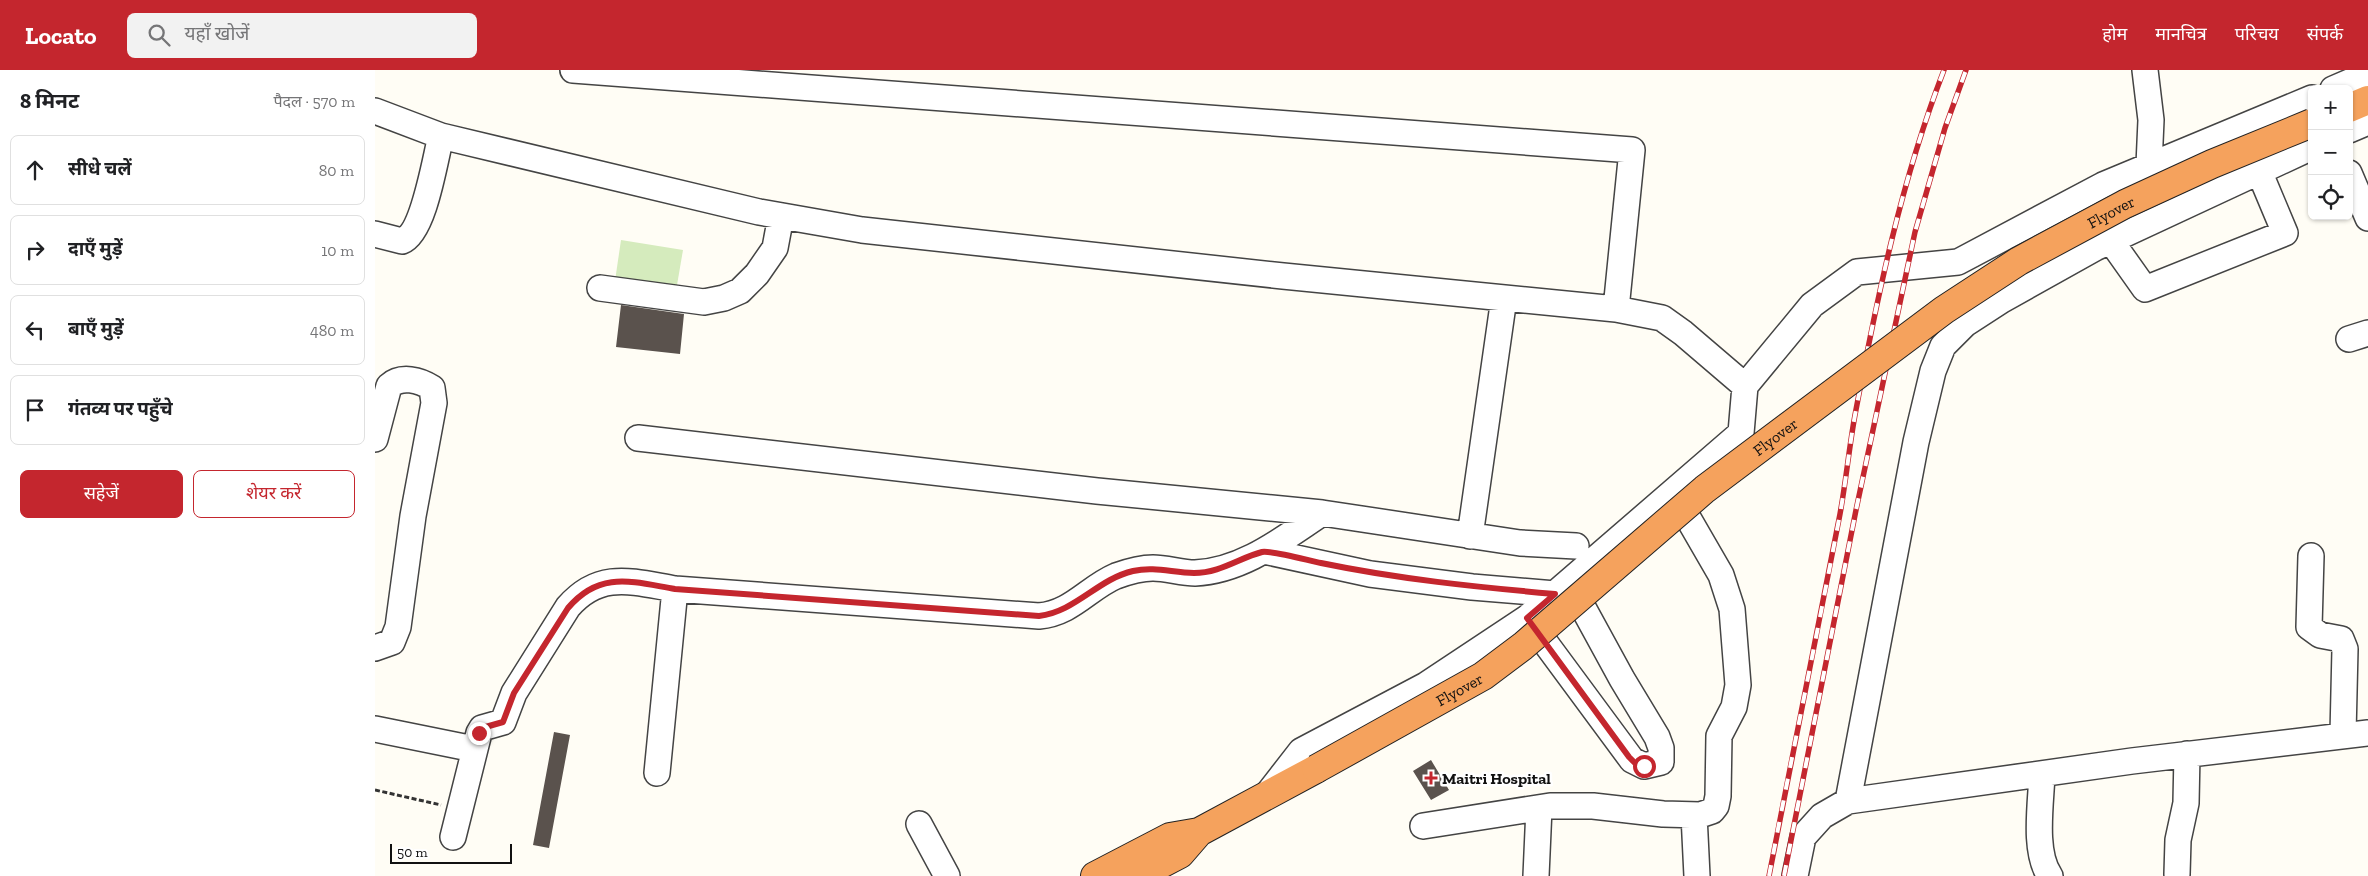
<!DOCTYPE html>
<html lang="hi">
<head>
<meta charset="utf-8">
<style>
	:root { --surface:#fff; --page:#f2f2f2; --text:#202124; --muted:#757577; --line:#e0e0e0; --accent:#c4262e }
	body { margin:0; font-family:"Zilla Slab","Noto Sans Devanagari",serif; background:var(--page); color:var(--text) }
	.controls { position:absolute; right:15px; top:15px; display:grid; overflow:hidden; border-radius:8px; box-shadow:0 1px 4px #0004 }
	.controls button { width:45px; height:45px; display:grid; place-items:center; padding:0; border:0; border-bottom:1px solid var(--line); background:var(--surface); color:var(--text); font:25px sans-serif }
	.scale { position:absolute; left:15px; bottom:12px; width:122px; box-sizing:border-box; padding-left:5px; border:2px solid #111; border-top:0; font-size:14px; line-height:18px; white-space:nowrap; color:#111; -webkit-text-stroke:4px #fff; paint-order:stroke }
	.stop { position:absolute; width:15px; height:15px; margin:-11px; border:4px solid #c4262e; border-radius:50%; background:#fff }
	.stop.end { background:#c4262e; border-color:#fff; box-shadow:0 1px 5px #0008 }
	.list { margin:0; padding:0; list-style:none }
	h2 { display:flex; justify-content:space-between; align-items:center; height:65px; margin:0; padding:0 20px; font-size:21px }
	h2 small { font-size:16px; font-weight:400; color:var(--muted) }
	.list li { display:grid; grid-template-columns:32px 1fr auto; gap:15px; align-items:center; box-sizing:border-box; height:70px; margin:0 10px 10px; padding:0 10px; border:1px solid var(--line); border-radius:8px }
	.list b { display:block; font-size:19px; white-space:nowrap }
	.list em { font-size:16px; font-style:normal; color:var(--muted) }
	.actions { display:flex; gap:10px; padding:15px 20px }
	.actions a { flex:1; padding:11px 0; border:1px solid var(--accent); border-radius:8px; text-align:center; font-size:18px; color:var(--accent) }
	.actions .main { background:var(--accent); color:#fff }
	.icon { flex:none; width:28px; height:28px; fill:none; stroke:currentColor; stroke-width:2; stroke-linecap:round; stroke-linejoin:round }
	.map { position:relative; flex:none; width:1993px; height:806px; overflow:hidden }
	header { display:flex; align-items:center; gap:30px; box-sizing:border-box; height:70px; padding:0 25px; background:var(--accent); color:#fff }
	header strong { font-size:24px }
	nav { display:flex; gap:28px; margin-inline-start:auto; font-size:18px }
	.search { width:350px; height:45px; background:var(--page); display:flex; align-items:center; gap:12px; box-sizing:border-box; padding:0 18px; border-radius:8px; color:var(--muted); font-size:19px }
	main { display:flex }
	aside { flex:1; background:var(--surface) }
	.map>svg:first-child { display:block }
	.green { fill:#d5ebbd }
	.building { fill:#5a524d }
	.lines { fill:none; stroke-linecap:round; stroke-linejoin:round }
	.minor-casing { stroke:#444; stroke-width:28 }
	.highway-casing { stroke:#222; stroke-width:30 }
	.path { stroke:#333; stroke-width:3; stroke-dasharray:5 2.5; stroke-linecap:butt }
	.minor { stroke:#fff; stroke-width:25 }
	.highway { stroke:#f5a25d; stroke-width:28 }
	.rail-casing { stroke:#c4262e; stroke-width:5.5 }
	.rail { stroke:#fff; stroke-width:4; stroke-dasharray:11; stroke-linecap:butt }
	.highway-bridge-casing { stroke:#222; stroke-width:30; stroke-linecap:butt }
	.highway-bridge { stroke:#f5a25d; stroke-width:28 }
	.route { stroke:#c4262e; stroke-width:6 }
	.poi-dot { fill:#c4262e; stroke:#fff; stroke-width:2 }
	.labels { text-anchor:middle; dominant-baseline:central; stroke-width:5; stroke-linejoin:round; paint-order:stroke }
	.street-label { font-size:16px; fill:#111; stroke:#fff }
	.poi-label { font-size:16px; font-weight:bold; fill:#111; stroke:#fff; text-anchor:start }
</style>
</head>
<body>
<header>
<strong>Locato</strong>
<div class="search"><svg class="icon" aria-label="search" viewBox="0 0 24 24"><circle cx="10" cy="10" r="6"/><path d="M15 15l6 6"/></svg>यहाँ खोजें</div>
<nav><a>होम</a><a>मानचित्र</a><a>परिचय</a><a>संपर्क</a></nav>
</header>
<main>
<aside>
<h2>8 मिनट<small>पैदल · 570 m</small></h2>
<ul class="list">
<li><svg class="icon" aria-label="ahead" viewBox="0 0 24 24"><path d="M12 20V5M6 11l6-6 6 6"/></svg><div><b>सीधे चलें</b></div><em>80 m</em></li>
<li><svg class="icon" aria-label="right" viewBox="0 0 24 24"><path d="M7 20v-9h11M14 6l5 5-5 5"/></svg><div><b>दाएँ मुड़ें</b></div><em>10 m</em></li>
<li><svg class="icon" aria-label="left" viewBox="0 0 24 24"><path d="M17 20v-9H6M10 6l-5 5 5 5"/></svg><div><b>बाएँ मुड़ें</b></div><em>480 m</em></li>
<li><svg class="icon" aria-label="arrive" viewBox="0 0 24 24"><path d="M6 21V4h12l-3 4 3 4H6"/></svg><div><b>गंतव्य पर पहुँचे</b></div></li>
</ul>
<div class="actions"><a class="main">सहेजें</a><a>शेयर करें</a></div>
</aside>
<div class="map">
<svg width="1993" height="806" viewBox="0 0 1993 806">
	<rect width="100%" height="100%" fill="#fffdf5"/>
	<path class="green" d="M 246,170 L 308,180 L 301,221 L 240,211 Z"/>
	<path class="building" d="M 246,235 L 309,244 L 305,284 L 241,277 Z
		M 179,662 L 195,665 L 174,778 L 158,775 Z
		M 1056,690 L 1074,720 L 1056,730 L 1038,701 Z"/>
	<g class="lines">
		<g class="minor-casing">
			<path id="minor" d="M 198,0 L 1257,80 L 1241,239
				M 1770,0 L 1776,50 L 1774,95
				M 1958,19 L 1993,4
				M 0,41 L 66,66 L 384,142 L 487,160 L 908,206 L 1241,239 L 1287,248 L 1308,263 L 1370,316
				M 1974,60 L 1993,52
				M 1974,103 L 1993,148
				M 0,164 L 27,171 C 49,163 60,89 66,66
				M 1736,171 L 1770,219 L 1910,163 L 1884,101
				M 225,218 L 329,232 L 349,228 L 365,221 L 382,204 L 400,178 L 406,146
				M 1974,269 L 1993,263
				M 263,368 L 722,421 L 947,443 L 1145,473 L 1201,476
				M 0,369 L 14,316 C 26,305 45,310 57,318 L 59,333 L 38,446 L 23,557 L 17,572 L 0,578
				M 1095,466 L 1129,228
				M 889,481 L 995,504 L 1097,517 L 1180,524
				M 1936,486 L 1934,557 L 1945,565 L 1966,569 L 1970,579 L 1968,664
				M 1152,548 L 1257,690 L 1269,696 L 1286,692 L 1286,678 L 1282,667 L 1247,609 L 1194,512
				M 0,659 L 99,679
				M 282,703 L 300,519
				M 1667,704 C 1666,733 1658,782 1675,806
				M 891,726 L 926,681 L 1051,615 L 1152,548 L 1366,363 L 1370,316 L 1437,235 L 1482,202 L 1583,192 L 1728,115 L 1937,28
				M 1473,731 L 1541,372 L 1558,301 L 1568,276 L 1590,254 L 1627,230 L 1720,178 L 1937,77
				M 1319,745 L 1322,806
				M 544,754 L 572,806
				M 1048,756 L 1175,736 L 1218,736 L 1288,744 L 1325,745 L 1337,741 L 1341,736 L 1343,726 L 1344,666 L 1359,637 L 1363,615 L 1357,539 L 1346,505 L 1298,422
				M 78,767 L 104,663 L 107,658 L 128,652 L 139,623 L 193,537 C 225,500 258,512 300,519 L 664,546 C 697,543 713,518 741,506 C 752,502 766,498 778,498 C 792,498 806,503 820,503 C 868,501 909,468 947,443
				M 1802,804 L 1803,770 L 1811,733 L 1812,684
				M 1161,806 L 1164,738
				M 1420,806 L 1428,767 L 1447,746 L 1473,731 L 1757,691 L 1993,663"/>
		</g>
		<g class="highway-casing">
			<path id="highway" d="M 1974,38 L 1993,30
				M 720,806 L 795,767 L 824,762 L 941,699
				M 763,806 L 805,784 L 824,762"/>
		</g>
		<path class="path" d="M 0,720 L 66,735"/>
		<use href="#minor" class="minor"/>
		<use href="#highway" class="highway"/>
		<g class="rail-casing">
			<path id="rail" d="M 1394,806 C 1417,685 1442,565 1465,444 C 1471,411 1474,378 1480,345 C 1502,228 1526,111 1569,0
				M 1409,806 L 1481,440 L 1540,162 L 1570,58 L 1591,0"/>
		</g>
		<use href="#rail" class="rail"/>
		<g class="highway-bridge-casing">
			<g id="highway-bridge">
				<path id="s1" d="M 941,699 L 1108,606 L 1148,576 L 1330,419 L 1569,240 L 1644,191 L 1750,134 L 1837,94 L 1937,53"/>
			</g>
		</g>
		<use href="#highway-bridge" class="highway-bridge"/>
	</g>
	<g class="lines">
		<path class="route" d="M 104,663 L 107,658 L 128,652 L 139,623 L 193,538 C 225,500 258,512 300,519 L 664,546 C 700,542 723,509 758,501 C 780,496 798,503 819,503 C 845,503 864,488 887,482 C 896,480 935,491 946,493 C 1023,509 1101,517 1180,524 L 1152,548 L 1254,687 L 1260,693 L 1269,696"/>
	</g>
	<path class="poi-dot" d="M1053.5 700.5h5v5h5v5h-5v5h-5v-5h-5v-5h5z"/>
	<g class="labels">
		<g class="street-label">
			<text stroke="none"><textPath href="#s1" startOffset="974">Flyover</textPath></text>
			<text stroke="none"><textPath href="#s1" startOffset="569">Flyover</textPath></text>
			<text stroke="none"><textPath href="#s1" startOffset="164">Flyover</textPath></text>
		</g>
		<g class="poi-label">
			<text x="1067" y="708">Maitri Hospital</text>
		</g>
	</g>
</svg>
<div class="controls">
<button>+</button>
<button>−</button>
<button><svg class="icon" aria-label="locate" viewBox="0 0 24 24"><circle cx="12" cy="12" r="6"/><path d="M12 2v4M12 18v4M2 12h4M18 12h4"/></svg></button>
</div>
<div class="scale">50 m</div>
<div class="stop" style="left:1269px;top:696px"></div>
<div class="stop end" style="left:104px;top:663px"></div>
</div>
</main>
</body>
</html>
